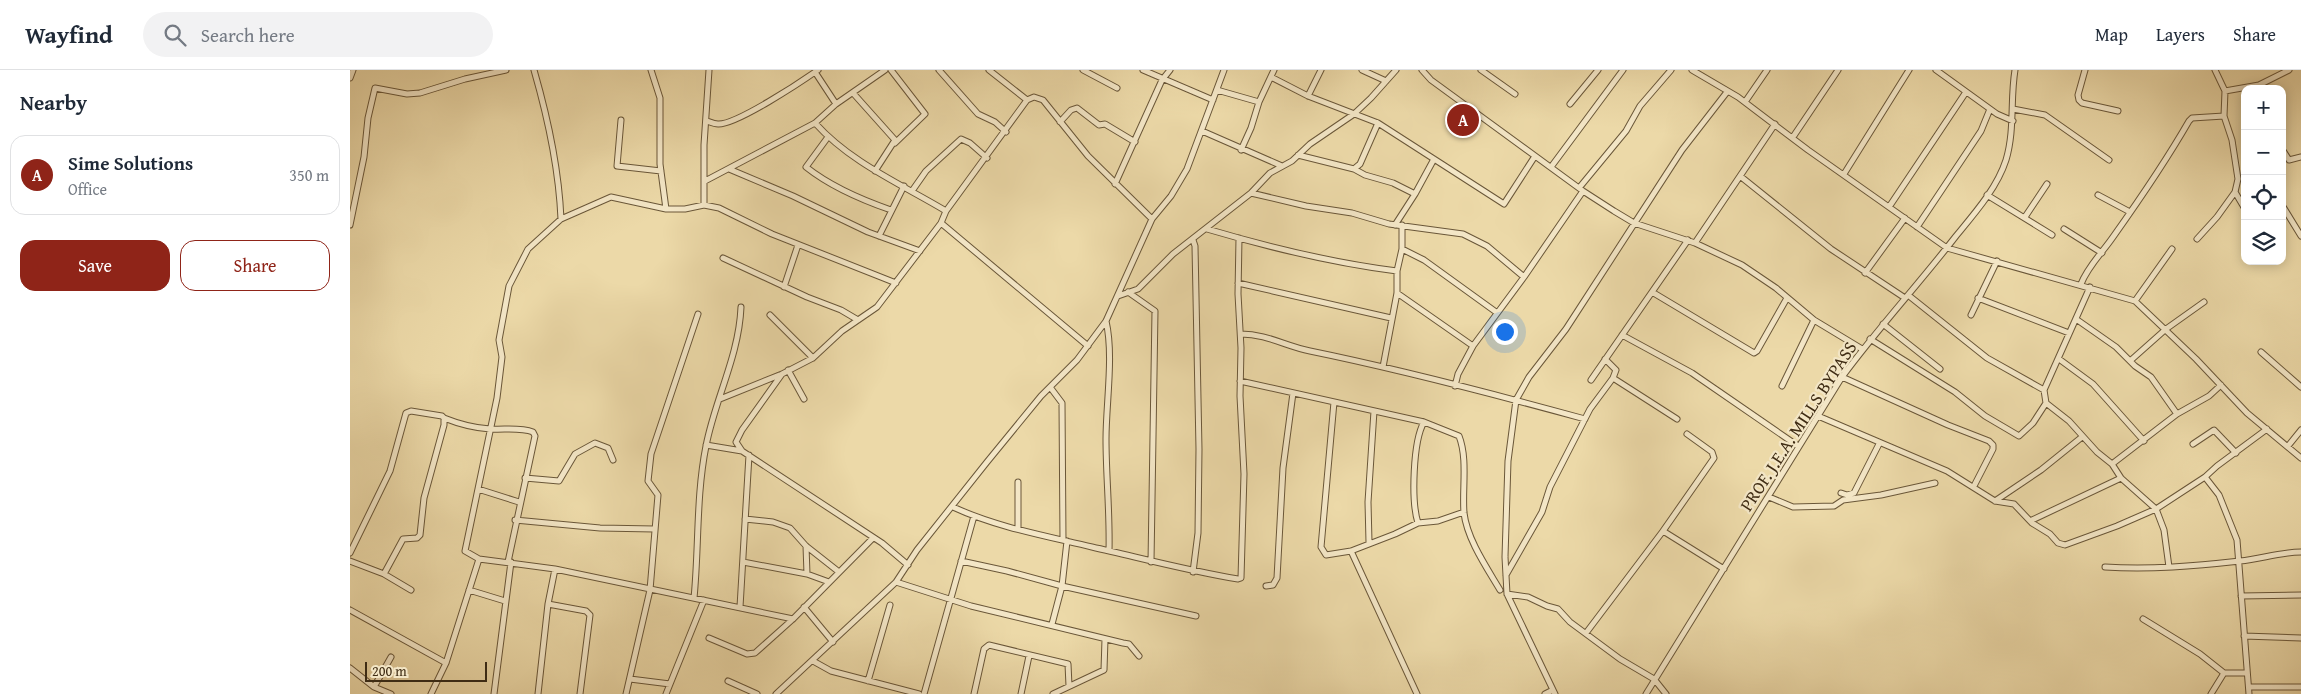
<!DOCTYPE html>
<html lang="en">
<head>
<meta charset="utf-8">
<style>
	:root { --surface:#fff; --page:#f2f2f3; --text:#1f2937; --muted:#747a83; --line:#e0e1e3; --accent:#8f2418 }
	body { margin:0; font-family:"Gentium Book Plus",serif; background:var(--page); color:var(--text) }
	.controls { position:absolute; right:15px; top:15px; display:grid; overflow:hidden; border-radius:10px; box-shadow:0 2px 12px #0003 }
	.controls button { width:45px; height:45px; display:grid; place-items:center; padding:0; border:0; border-bottom:1px solid var(--line); background:var(--surface); color:var(--text); font:25px sans-serif }
	.scale { position:absolute; left:15px; bottom:12px; width:122px; box-sizing:border-box; padding-left:5px; border:2px solid #3f2c14; border-top:0; font-size:14px; line-height:18px; white-space:nowrap; color:#3f2c14; -webkit-text-stroke:4px #f3e6c6; paint-order:stroke }
	.you { position:absolute; left:1154px; top:261px; width:18px; height:18px; margin:-12px; border:4px solid #fff; border-radius:50%; background:#1a73e8; box-shadow:0 0 0 8px #1a73e833 }
	.badge { display:grid; place-items:center; width:32px; height:32px; border-radius:50%; background:var(--accent); color:#fff; font-size:16px; font-weight:700 }
	.pin { position:absolute; translate:-50% -50%; border:2px solid #fff; box-shadow:0 1px 5px #0006 }
	.list { margin:0; padding:0; list-style:none }
	h2 { display:flex; justify-content:space-between; align-items:center; height:65px; margin:0; padding:0 20px; font-size:21px }
	h2 small { font-size:16px; font-weight:400; color:var(--muted) }
	.list li { display:grid; grid-template-columns:32px 1fr auto; gap:15px; align-items:center; box-sizing:border-box; height:80px; margin:0 10px 10px; padding:0 10px; border:1px solid var(--line); border-radius:15px }
	.list b { display:block; font-size:19px; white-space:nowrap }
	.list p { margin:0; font-size:16px; white-space:nowrap; color:var(--muted) }
	.list em { font-size:16px; font-style:normal; color:var(--muted) }
	.actions { display:flex; gap:10px; padding:15px 20px }
	.actions a { flex:1; padding:11px 0; border:1px solid var(--accent); border-radius:15px; text-align:center; font-size:18px; color:var(--accent) }
	.actions .main { background:var(--accent); color:#fff }
	.icon { flex:none; width:28px; height:28px; fill:none; stroke:currentColor; stroke-width:2; stroke-linecap:round; stroke-linejoin:round }
	.map { position:relative; flex:none; width:1951px; height:624px; overflow:hidden }
	header { display:flex; align-items:center; gap:30px; box-sizing:border-box; height:70px; padding:0 25px; background:var(--surface); border-bottom:1px solid var(--line) }
	header strong { font-size:24px }
	nav { display:flex; gap:28px; margin-inline-start:auto; font-size:18px }
	.search { width:350px; height:45px; background:var(--page); display:flex; align-items:center; gap:12px; box-sizing:border-box; padding:0 18px; border-radius:28px; color:var(--muted); font-size:19px }
	main { display:flex }
	aside { flex:1; background:var(--surface) }
	.map>svg:first-child { display:block }
	.lines { fill:none; stroke-linecap:round; stroke-linejoin:round }
	.minor-casing { stroke:#6a5739; stroke-width:7 }
	.minor { stroke:#f3e6c6; stroke-width:5 }
	.labels { text-anchor:middle; dominant-baseline:central; stroke-width:4.5; stroke-linejoin:round; paint-order:stroke }
	.street-label { font-size:18px; fill:#3f2c14; stroke:#f3e6c6 }
</style>
</head>
<body>
<header>
<strong>Wayfind</strong>
<div class="search"><svg class="icon" aria-label="search" viewBox="0 0 24 24"><circle cx="10" cy="10" r="6"/><path d="M15 15l6 6"/></svg>Search here</div>
<nav><a>Map</a><a>Layers</a><a>Share</a></nav>
</header>
<main>
<aside>
<h2>Nearby<small></small></h2>
<ul class="list">
<li><span class="badge">A</span><div><b>Sime Solutions</b><p>Office</p></div><em>350 m</em></li>
</ul>
<div class="actions"><a class="main">Save</a><a>Share</a></div>
</aside>
<div class="map">
<svg width="1951" height="624" viewBox="0 0 1951 624">
	<rect width="100%" height="100%" fill="#ecd9a8"/>
	<filter id="stains"><feTurbulence type="fractalNoise" baseFrequency=".004" numOctaves="4"/><feColorMatrix values="0 0 0 0 .2 0 0 0 0 .09 0 0 0 0 .02 0 0 0 .5 -.17"/></filter>
	<radialGradient id="worn" r=".72"><stop offset=".6" stop-color="#630" stop-opacity="0"/><stop offset="1" stop-color="#630" stop-opacity=".3"/></radialGradient>
	<g class="lines">
		<g class="minor-casing">
			<path id="minor" d="M 184,0 C 197,45 209,102 211,149
				M 301,0 L 310,28 L 310,94 L 316,139
				M 541,0 L 575,44 L 545,73
				M 589,0 L 628,44 L 645,52 L 656,62
				M 639,0 L 677,30
				M 733,0 L 767,18
				M 793,0 L 863,30
				M 1012,0 L 1036,11
				M 1072,0 L 1081,10 L 1233,121 L 1264,141 L 1284,153 L 1345,173 L 1392,195 L 1426,218 L 1464,250 L 1512,279
				M 1131,0 L 1165,24
				M 1342,0 L 1388,27 L 1458,80 L 1597,178 L 1785,231 L 1846,289 L 1897,343 L 1951,388
				M 1586,0 L 1647,44 L 1663,51
				M 1735,0 L 1728,25 L 1729,30 L 1732,33 L 1768,41
				M 465,2 L 486,34
				M 921,7 L 958,26 L 1028,53 L 1010,94 L 1004,99 L 948,85
				M 0,8 L 3,0
				M 867,20 L 909,32
				M 1875,21 L 1909,15 L 1939,0
				M 503,23 L 545,70 L 525,101
				M 958,26 L 971,0
				M 1395,32 L 1417,0
				M 1220,34 L 1248,0
				M 1663,39 L 1695,45 L 1759,90
				M 271,50 L 267,96 L 311,101
				M 357,51 C 360,52 364,54 368,54 C 386,55 451,12 468,0
				M 710,52 L 721,40 L 727,38 L 749,55 L 755,54 L 785,72
				M 465,53 C 501,93 551,114 596,141
				M 1028,53 L 1154,134 L 1185,86
				M 852,61 L 932,96
				M 478,67 L 456,97 C 480,116 512,130 541,140
				M 1443,67 L 1488,0
				M 1932,79 L 1939,90 L 1951,87
				M 891,80 L 901,58 L 909,32 L 924,0
				M 1201,97 L 1273,0
				M 379,99 L 443,126 L 518,162 L 570,181
				M 1004,99 L 1015,105 L 1043,113 L 1065,124
				M 1494,104 L 1559,0
				M 1390,106 L 1481,179 L 1555,228
				M 355,111 L 465,53 L 486,34 L 535,0
				M 765,114 L 812,10 L 820,0
				M 1229,118 L 1276,61 L 1290,36 L 1321,0
				M 562,121 L 576,101 L 611,69 L 620,73 L 637,88
				M 1885,122 L 1895,139
				M 901,123 L 956,136 L 1002,143 L 1039,154 L 1113,164 L 1137,176 L 1174,207
				M 1637,125 L 1702,165
				M 1748,125 L 1780,142
				M 354,135 L 354,75 L 359,0
				M 1932,135 L 1951,166
				M 1539,137 L 1616,22
				M 1675,147 L 1697,114
				M 591,153 L 738,276
				M 0,155 L 14,87 L 18,48 L 25,18 L 57,24 L 70,23 L 115,9 L 156,0
				M 1045,155 L 1065,124 L 1084,89
				M 1567,157 L 1631,61 L 1640,39
				M 857,159 C 918,177 983,193 1047,201
				M 1714,159 L 1752,183
				M 529,166 L 554,116
				M 1847,169 L 1867,147 L 1885,122 L 1888,109 L 1882,70 L 1874,46 L 1875,21 L 1865,0
				M 843,170 L 845,176 L 849,379 L 848,463 L 843,502
				M 1345,173 L 1425,54
				M 1052,179 L 1074,190 L 1146,242
				M 373,188 L 457,227 L 491,240 L 508,250
				M 1515,203 L 1555,148
				M 888,213 L 1041,248
				M 1731,214 C 1738,196 1752,183 1763,167 C 1790,129 1816,91 1839,51 L 1842,48 L 1874,46
				M 434,217 L 448,175
				M 778,222 L 805,241 L 801,492
				M 1302,222 L 1404,283 L 1407,281 L 1437,228
				M 1047,223 L 1123,276
				M 1558,225 L 1637,288 L 1694,320
				M 768,226 L 788,219 L 823,184 L 901,123 L 920,103 L 942,91 L 960,74 L 1004,44 L 1021,28 L 1046,0
				M 1628,228 L 1719,263
				M 1785,231 L 1822,179
				M 420,245 L 463,288
				M 1621,245 L 1647,191
				M 1726,249 L 1766,277 L 1785,296 L 1801,307 L 1827,344
				M 756,251 C 764,285 756,333 756,369 C 756,407 760,443 759,481
				M 1533,254 L 1590,299
				M 891,264 C 917,264 935,276 960,281 C 1053,300 1144,324 1235,349
				M 1272,265 L 1342,303 L 1448,376
				M 1520,269 L 1605,322 L 1635,346 L 1669,366 L 1683,353 L 1696,333 L 1694,320 L 1740,217
				M 1911,282 L 1951,317
				M 1709,289 L 1743,314 L 1794,371
				M 1780,291 L 1816,259 L 1854,232
				M 1033,297 L 1047,223 L 1047,201 L 1052,179 L 1052,155
				M 438,300 L 454,329
				M 1492,307 L 1598,355 L 1639,371 L 1643,375 L 1643,379 L 1624,416
				M 1263,308 L 1327,349
				M 1241,310 L 1338,170
				M 890,311 L 1074,352 L 1109,366 C 1118,389 1112,419 1114,443 C 1117,469 1137,498 1150,520
				M 1105,316 L 1108,304 L 1123,276 L 1174,207 L 1233,121
				M 1432,316 L 1464,250
				M 700,317 L 712,333 L 713,470
				M 370,329 L 432,304
				M 984,332 L 971,477 L 976,485 L 1001,481 L 1045,464 L 1068,453 L 1088,451 L 1114,442
				M 1696,333 L 1719,351 L 1747,382 L 1762,394 L 1771,408 L 1806,439 L 1814,460 L 1819,497
				M 1468,346 L 1597,401 L 1645,431 L 1664,434 L 1682,453 L 1700,464 L 1708,473 L 1715,475 L 1767,456 L 1806,439 L 1855,407 L 1867,396 L 1917,359
				M 94,348 C 109,354 124,358 140,359 C 154,360 170,357 183,362 L 185,366 L 158,492
				M 1843,374 L 1864,360 L 1886,383
				M 356,375 L 392,381
				M 1938,376 L 1951,360
				M 1762,394 L 1827,344 L 1859,326 L 1871,315
				M 1855,407 L 1869,425 L 1887,470 L 1899,624
				M 175,408 L 209,411 L 225,384 L 245,373 L 258,378 L 263,390
				M 128,419 L 169,432
				M 1491,423 L 1497,425 L 1504,423 L 1529,374
				M 1419,427 L 1443,437 L 1484,436 L 1493,430 L 1531,425 L 1585,413
				M 1645,431 L 1691,400 L 1732,367
				M 603,437 C 646,457 696,466 742,477 C 791,488 839,501 888,509 L 891,508 L 894,404 L 890,326 L 891,278 L 888,224 L 889,168
				M 395,449 L 423,452 L 440,458 L 456,476 L 489,502
				M 165,450 L 250,458 L 304,459
				M 1680,451 L 1771,408
				M 1068,453 C 1061,431 1063,371 1074,352
				M 668,458 L 668,412
				M 1313,461 L 1374,499
				M 1019,472 L 1018,432 L 1024,341
				M 456,476 L 457,504
				M 1001,481 L 1067,624
				M 0,483 L 40,401 L 56,343 L 61,341 L 92,346 L 94,348 L 94,355 L 74,428 L 70,465 L 67,468 L 53,469 L 34,504
				M 129,489 L 115,481 L 147,328 L 152,287 L 149,270 L 159,216 L 178,179 L 211,149 L 261,127 L 316,139 L 335,139 L 354,135 L 369,138 L 422,164 L 546,213
				M 0,491 L 34,504 L 61,520
				M 611,491 L 657,501 L 712,516 L 846,546
				M 393,492 L 457,504 L 479,512
				M 558,495 L 532,473 L 392,381 L 386,372 L 392,360 L 432,304 L 463,288 L 492,261 L 527,237 L 591,153 L 596,141 L 677,30 L 684,27 L 693,30 L 738,86 L 802,149
				M 1755,497 C 1800,500 1845,496 1890,491 C 1911,489 1930,482 1951,482
				M 1156,505 L 1192,442 L 1200,417 L 1240,339 L 1263,308 L 1266,300 L 1255,289
				M 546,512 L 621,536 L 773,573 L 779,574 L 789,586
				M 916,516 L 923,515 L 927,508 L 933,398 L 943,323
				M 119,520 L 155,531
				M 1157,524 L 1178,527 L 1197,536 L 1208,539 L 1220,552 L 1270,589 L 1304,609 L 1316,624
				M 1891,526 L 1951,525
				M 344,528 C 349,478 346,426 356,376 C 365,329 389,286 391,237
				M 198,534 L 236,541 L 240,545 L 230,624
				M 390,537 L 399,385
				M 454,537 L 483,572
				M 0,540 L 96,593
				M 1793,549 L 1850,584 L 1874,603
				M 702,554 L 712,516 L 717,471
				M 1236,563 L 1313,461 L 1364,388 L 1362,382 L 1337,364
				M 1894,566 L 1951,568
				M 359,568 L 397,584 L 405,583 L 443,549 L 523,468
				M 463,591 L 481,601 L 569,624
				M 0,598 L 24,617 L 41,624
				M 280,609 L 320,614
				M 378,611 L 407,624
				M 518,611 L 540,535
				M 24,617 L 41,587
				M 1899,617 L 1951,617
				M 81,624 L 96,593 L 129,489 L 205,499 L 443,549
				M 144,624 L 161,492
				M 188,624 L 198,534 L 205,499
				M 276,624 L 300,520 L 308,425 L 298,411 L 301,384 L 348,244
				M 316,624 L 354,530
				M 426,624 L 546,512 L 567,480 L 637,392 L 691,326 L 727,290 L 756,251 L 802,149 L 821,126 L 837,99 L 874,0
				M 574,624 L 624,446
				M 624,624 L 634,579 L 639,575 L 718,594 L 719,616
				M 671,624 L 679,586
				M 703,624 L 754,600 L 755,569
				M 1195,624 L 1203,620
				M 1205,624 L 1157,524 L 1155,487 L 1158,391 L 1166,330 L 1179,307 L 1216,259 L 1332,80 L 1377,22
				M 1296,624 L 1492,307 C 1528,258 1569,214 1606,166 C 1625,143 1647,118 1656,90 C 1665,60 1660,30 1665,0
				M 1861,624 L 1874,603 L 1897,603"/>
		</g>
		<use href="#minor" class="minor"/>
	</g>
	<g class="labels">
		<g class="street-label">
			<text transform="translate(1448 356) rotate(-57)">PROF. J.E.A. MILLS BYPASS</text>
		</g>
	</g>
	<rect width="100%" height="100%" filter="url(#stains)"/>
	<rect width="100%" height="100%" fill="url(#worn)"/>
</svg>
<div class="controls">
<button>+</button>
<button>−</button>
<button><svg class="icon" aria-label="locate" viewBox="0 0 24 24"><circle cx="12" cy="12" r="6"/><path d="M12 2v4M12 18v4M2 12h4M18 12h4"/></svg></button>
<button><svg class="icon" aria-label="layers" viewBox="0 0 24 24"><path d="M12 4l9 5-9 5-9-5zM3 14l9 5 9-5"/></svg></button>
</div>
<div class="scale">200 m</div>
<div class="you"></div>
<div class="pin badge" style="left:1113px;top:50px">A</div>
</div>
</main>
</body>
</html>
